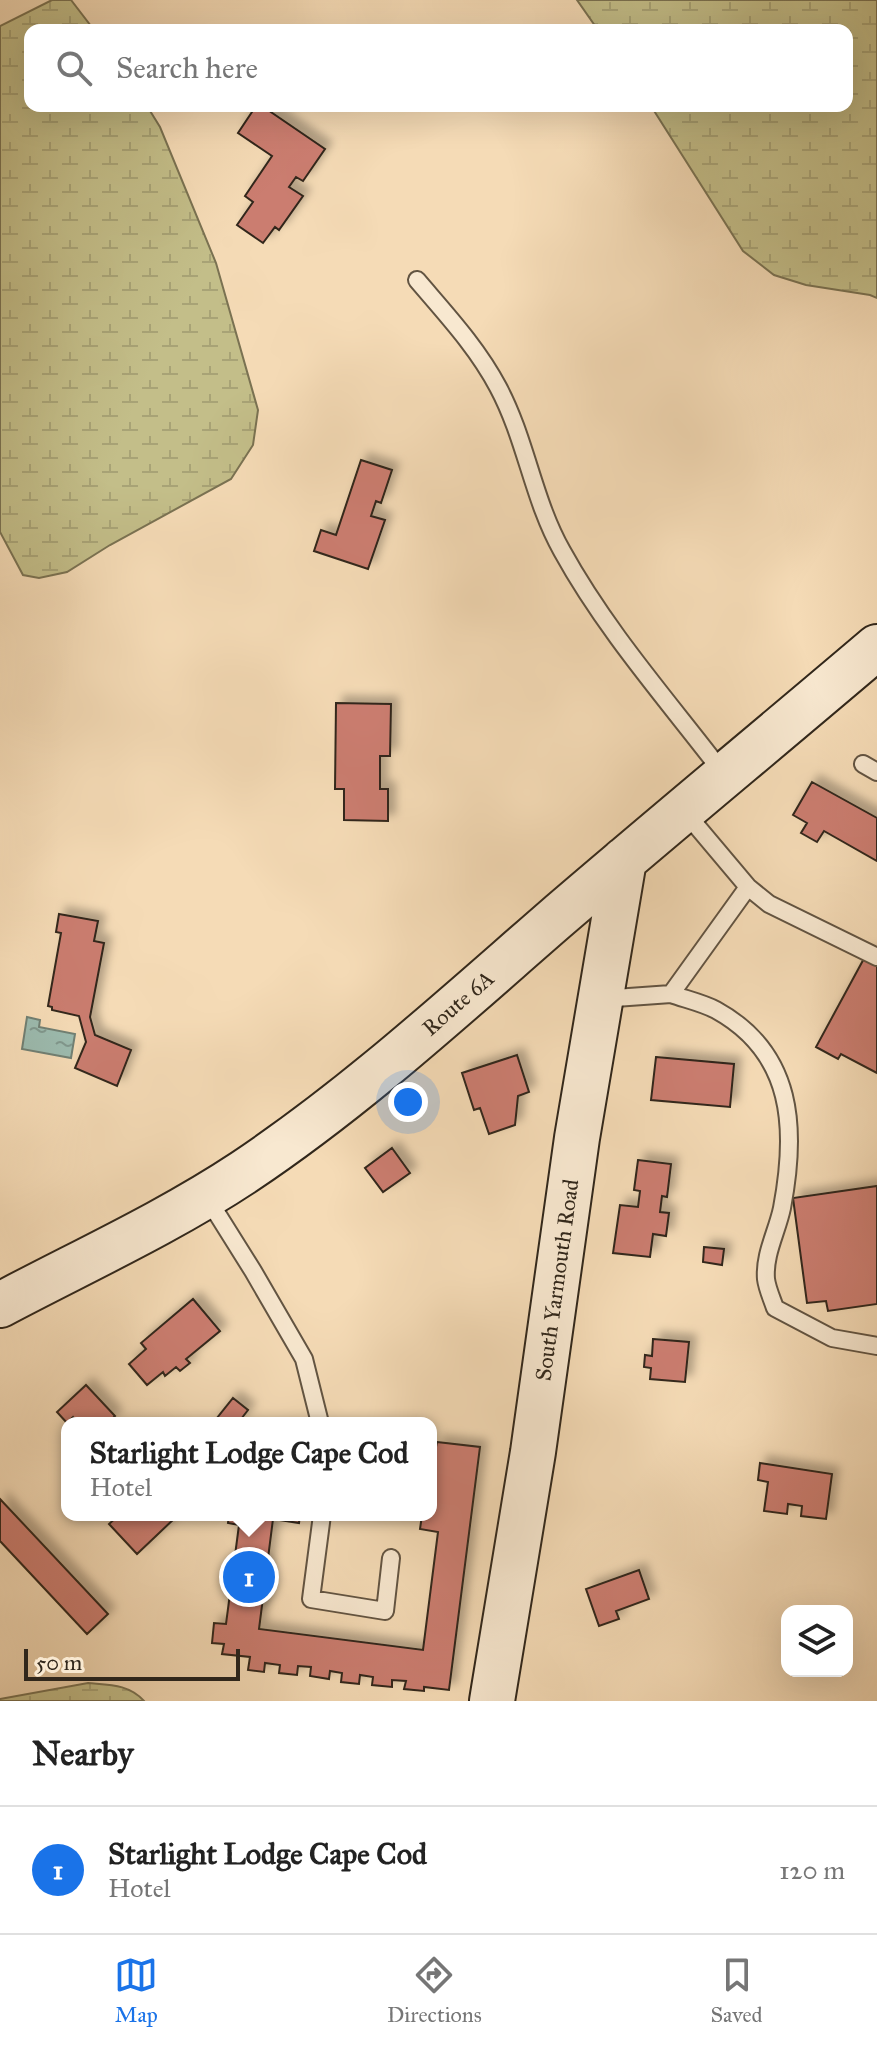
<!DOCTYPE html>
<html lang="en">
<head>
<meta charset="utf-8">
<style>
	:root { --surface:#fff; --page:#f2f2f2; --text:#222; --muted:#767676; --line:#e0e0e0; --accent:#1a73e8 }
	body { margin:0; font-family:"IM FELL Great Primer",serif; background:var(--page); color:var(--text) }
	.controls { position:absolute; right:24px; bottom:24px; display:grid; overflow:hidden; border-radius:16px; box-shadow:0 8px 32px #0002 }
	.controls button { width:72px; height:72px; display:grid; place-items:center; padding:0; border:0; border-bottom:2px solid var(--line); background:var(--surface); color:var(--text); font:40px sans-serif }
	.scale { position:absolute; left:24px; bottom:20px; width:216px; box-sizing:border-box; padding-left:8px; border:4px solid #31271b; border-top:0; font-size:22px; line-height:28px; white-space:nowrap; color:#31271b; -webkit-text-stroke:6px #f8e8d0; paint-order:stroke }
	.you { position:absolute; left:408px; top:1102px; width:28px; height:28px; margin:-20px; border:6px solid #fff; border-radius:50%; background:#1a73e8; box-shadow:0 0 0 12px #1a73e833 }
	.badge { display:grid; place-items:center; width:52px; height:52px; border-radius:50%; background:var(--accent); color:#fff; font-size:26px; font-weight:700 }
	.pin { position:absolute; translate:-50% -50%; border:4px solid #fff; box-shadow:0 2px 8px #0006 }
	.popup { position:absolute; left:61px; top:1417px; width:376px; height:104px; box-sizing:border-box; display:grid; place-content:center; border-radius:16px; background:var(--surface); filter:drop-shadow(0 2px 6px #0005); font-size:26px; white-space:nowrap; color:var(--muted) }
	.popup b { font-size:30px; color:var(--text) }
	.popup::after { content:''; position:absolute; left:50%; top:100%; margin-left:-16px; border:16px solid transparent; border-top-color:var(--surface) }
	.list { margin:0; padding:0; list-style:none }
	h2 { display:flex; justify-content:space-between; align-items:center; height:104px; margin:0; padding:0 32px; font-size:34px }
	h2 small { font-size:26px; font-weight:400; color:var(--muted) }
	.list li { display:grid; grid-template-columns:52px 1fr auto; gap:24px; align-items:center; box-sizing:border-box; height:128px; padding:0 32px; border-top:2px solid var(--line) }
	.list b { display:block; font-size:30px; white-space:nowrap }
	.list p { margin:0; font-size:26px; white-space:nowrap; color:var(--muted) }
	.list em { font-size:26px; font-style:normal; color:var(--muted) }
	.icon { flex:none; width:44px; height:44px; fill:none; stroke:currentColor; stroke-width:2; stroke-linecap:round; stroke-linejoin:round }
	.map { position:relative; flex:none; width:877px; height:1701px; overflow:hidden }
	.search { position:absolute; background:var(--surface); box-shadow:0 8px 32px #0002; left:24px; right:24px; top:24px; height:88px; display:flex; align-items:center; gap:20px; box-sizing:border-box; padding:0 28px; border-radius:16px; color:var(--muted); font-size:30px }
	.sheet { height:232px; background:var(--surface) }
	nav { display:flex; justify-content:space-around; align-items:center; box-sizing:border-box; height:112px; border-top:2px solid var(--line); background:var(--surface); font-size:22px; color:var(--muted) }
	nav a { display:grid; justify-items:center; gap:4px }
	nav .on { color:var(--accent) }
	.map>svg:first-child { display:block }
	.wetland { fill:url(#wetland-marsh); stroke:#7a7252; stroke-width:2 }
	.water { fill:url(#water-ripples); stroke:#718074; stroke-width:2 }
	.building { fill:#cb7d70; stroke:#31271b; stroke-width:2; filter:url(#shadow) }
	.lines { fill:none; stroke-linecap:round; stroke-linejoin:round }
	.service-casing { stroke:#625442; stroke-width:20 }
	.secondary-casing { stroke:#31271b; stroke-width:48 }
	.service { stroke:#f8e8d0; stroke-width:16 }
	.secondary { stroke:#f8e8d0; stroke-width:44 }
	.labels { text-anchor:middle; dominant-baseline:central; stroke-width:6; stroke-linejoin:round; paint-order:stroke }
	.street-label { font-size:22px; fill:#31271b; stroke:#f8e8d0 }
</style>
</head>
<body>
<div class="map">
<svg width="877" height="1701" viewBox="0 0 877 1701">
	<defs>
		<pattern id="wetland-marsh" width="20" height="14" patternUnits="userSpaceOnUse" patternTransform="scale(2)"><rect width="20" height="14" fill="#c3be89"/><path d="M1 5h8M5 5V1M11 12h8M15 12V8" fill="none" stroke="#a8a376"/></pattern>
		<pattern id="water-ripples" width="26" height="14" patternUnits="userSpaceOnUse" patternTransform="scale(2)"><rect width="26" height="14" fill="#9cbbaf"/><path d="M2 4q2-2 4 0t4 0M15 11q2-2 4 0t4 0" fill="none" stroke="#80988e"/></pattern>
		<filter id="shadow"><feDropShadow dx="7" dy="-7" stdDeviation="4" flood-color="#0004"/></filter>
	</defs>
	<rect width="100%" height="100%" fill="#f5dbb6"/>
	<filter id="stains"><feTurbulence type="fractalNoise" baseFrequency=".0025" numOctaves="4"/><feColorMatrix values="0 0 0 0 .2 0 0 0 0 .09 0 0 0 0 .02 0 0 0 .5 -.17"/></filter>
	<radialGradient id="worn" r=".72"><stop offset=".6" stop-color="#630" stop-opacity="0"/><stop offset="1" stop-color="#630" stop-opacity=".3"/></radialGradient>
	<path class="wetland" d="M 52,0 L 71,0 L 94,30 L 30,30 L 30,106 L 147,106 L 160,127 L 216,263 L 258,410 L 253,445 L 231,479 L 110,545 L 67,572 L 39,578 L 23,575 L 0,532 L 0,26 Z
		M 577,0 L 877,0 L 877,298 L 870,295 L 806,285 L 774,275 L 743,251 L 651,106 L 847,106 L 847,30 L 598,30 Z
		M 88,1683 C 109,1685 129,1684 144,1701 L 0,1701 L 0,1699 Z"/>
	<path class="water" d="M 27,1017 L 40,1020 L 39,1027 L 75,1034 L 71,1058 L 22,1049 Z"/>
	<path class="building" d="M 256,106 L 262,106 L 325,149 L 303,181 L 296,177 L 289,187 L 303,196 L 279,230 L 275,227 L 263,243 L 237,225 L 253,202 L 245,196 L 272,156 L 238,133 Z
		M 361,460 L 392,470 L 381,503 L 376,501 L 371,516 L 385,520 L 368,569 L 314,551 L 321,530 L 336,535 Z
		M 336,703 L 391,704 L 390,756 L 380,756 L 380,789 L 388,789 L 388,821 L 344,820 L 344,789 L 335,789 Z
		M 812,782 L 877,818 L 877,861 L 824,831 L 817,842 L 801,833 L 807,823 L 793,815 Z
		M 59,914 L 98,921 L 94,941 L 104,943 L 90,1017 L 95,1035 L 131,1050 L 117,1086 L 75,1068 L 86,1042 L 79,1016 L 52,1010 L 52,1007 L 48,1006 L 61,933 L 56,932 Z
		M 867,953 L 877,959 L 877,1073 L 841,1054 L 838,1059 L 816,1047 Z
		M 517,1055 L 529,1092 L 518,1096 L 515,1125 L 489,1134 L 480,1108 L 474,1110 L 462,1073 Z
		M 656,1057 L 734,1064 L 730,1107 L 651,1100 Z
		M 392,1148 L 410,1173 L 383,1192 L 365,1168 Z
		M 638,1160 L 671,1164 L 667,1197 L 662,1196 L 660,1212 L 669,1213 L 666,1236 L 653,1234 L 650,1257 L 613,1253 L 620,1205 L 638,1207 L 640,1191 L 634,1190 Z
		M 877,1186 L 877,1304 L 828,1311 L 826,1301 L 807,1303 L 793,1198 Z
		M 704,1247 L 724,1249 L 722,1265 L 703,1262 Z
		M 193,1299 L 220,1331 L 186,1359 L 190,1363 L 180,1371 L 176,1367 L 165,1376 L 163,1372 L 147,1385 L 129,1364 L 146,1349 L 141,1343 Z
		M 653,1339 L 689,1342 L 685,1382 L 650,1379 L 651,1368 L 644,1367 L 645,1355 L 652,1356 Z
		M 86,1385 L 115,1416 L 108,1423 L 78,1423 L 73,1417 L 67,1423 L 57,1412 Z
		M 233,1398 L 248,1410 L 238,1423 L 213,1423 Z
		M 437,1442 L 480,1447 L 449,1690 L 424,1687 L 424,1691 L 404,1689 L 406,1681 L 392,1680 L 392,1687 L 372,1685 L 373,1677 L 360,1675 L 359,1684 L 341,1682 L 342,1673 L 330,1671 L 329,1679 L 310,1676 L 311,1667 L 298,1666 L 297,1675 L 279,1673 L 280,1665 L 265,1663 L 264,1672 L 248,1670 L 250,1657 L 222,1654 L 224,1644 L 212,1643 L 214,1623 L 226,1624 L 239,1525 L 228,1523 L 229,1515 L 300,1515 L 299,1523 L 273,1519 L 259,1629 L 423,1650 L 438,1532 L 420,1529 L 422,1515 L 431,1515 L 431,1471 Z
		M 760,1463 L 832,1474 L 826,1519 L 801,1516 L 802,1506 L 788,1504 L 787,1514 L 764,1511 L 768,1482 L 758,1480 Z
		M 0,1499 L 108,1614 L 87,1634 L 0,1541 Z
		M 119,1515 L 177,1515 L 177,1516 L 137,1554 L 109,1524 Z
		M 639,1570 L 649,1599 L 616,1611 L 619,1619 L 599,1626 L 586,1589 Z"/>
	<g class="lines">
		<g class="service-casing">
			<path id="service" d="M 417,280 C 445,313 477,347 498,387 C 526,439 533,500 562,551 C 606,631 668,701 723,773
				M 863,764 L 877,772
				M 748,887 L 769,904 L 877,957
				M 671,994 C 685,999 703,1003 716,1010 C 794,1053 797,1129 782,1208 C 777,1232 764,1254 766,1279 C 767,1288 772,1299 775,1308 L 832,1338 L 877,1346
				M 601,999 L 671,994 L 748,887 L 684,811
				M 206,1196 L 253,1271 L 304,1359 L 320,1423
				M 322,1515 L 311,1599 L 385,1611 L 391,1558"/>
		</g>
		<g class="secondary-casing">
			<path id="secondary" d="M 0,1305 C 81,1262 167,1223 244,1172 C 355,1098 454,1007 554,920 C 661,828 770,738 877,647
				M 492,1701 L 533,1452 L 577,1138 L 624,860"/>
		</g>
		<use href="#service" class="service"/>
		<use href="#secondary" class="secondary"/>
	</g>
	<g class="labels">
		<g class="street-label">
			<text transform="translate(458 1003) rotate(-41)">Route 6A</text>
			<text transform="translate(557 1280) rotate(-82)">South Yarmouth Road</text>
		</g>
	</g>
	<rect width="100%" height="100%" filter="url(#stains)"/>
	<rect width="100%" height="100%" fill="url(#worn)"/>
</svg>
<div class="controls">
<button><svg class="icon" aria-label="layers" viewBox="0 0 24 24"><path d="M12 4l9 5-9 5-9-5zM3 14l9 5 9-5"/></svg></button>
</div>
<div class="scale">50 m</div>
<div class="you"></div>
<div class="pin badge" style="left:249px;top:1577px">1</div>
<div class="popup"><b>Starlight Lodge Cape Cod</b>Hotel</div>
<div class="search"><svg class="icon" aria-label="search" viewBox="0 0 24 24"><circle cx="10" cy="10" r="6"/><path d="M15 15l6 6"/></svg>Search here</div>
</div>
<section class="sheet">
<h2>Nearby<small></small></h2>
<ul class="list">
<li><span class="badge">1</span><div><b>Starlight Lodge Cape Cod</b><p>Hotel</p></div><em>120 m</em></li>
</ul>
</section>
<nav>
<a class="on"><svg class="icon" aria-label="map" viewBox="0 0 24 24"><path d="M3 6l6-2 6 2 6-2v14l-6 2-6-2-6 2zM9 4v14M15 6v14"/></svg>Map</a>
<a><svg class="icon" aria-label="directions" viewBox="0 0 24 24"><path d="M12 3l9 9-9 9-9-9zM9 14v-3h6M13 9l2 2-2 2"/></svg>Directions</a>
<a><svg class="icon" aria-label="saved" viewBox="0 0 24 24"><path d="M7 4h10v16l-5-4-5 4z"/></svg>Saved</a>
</nav>
</body>
</html>
